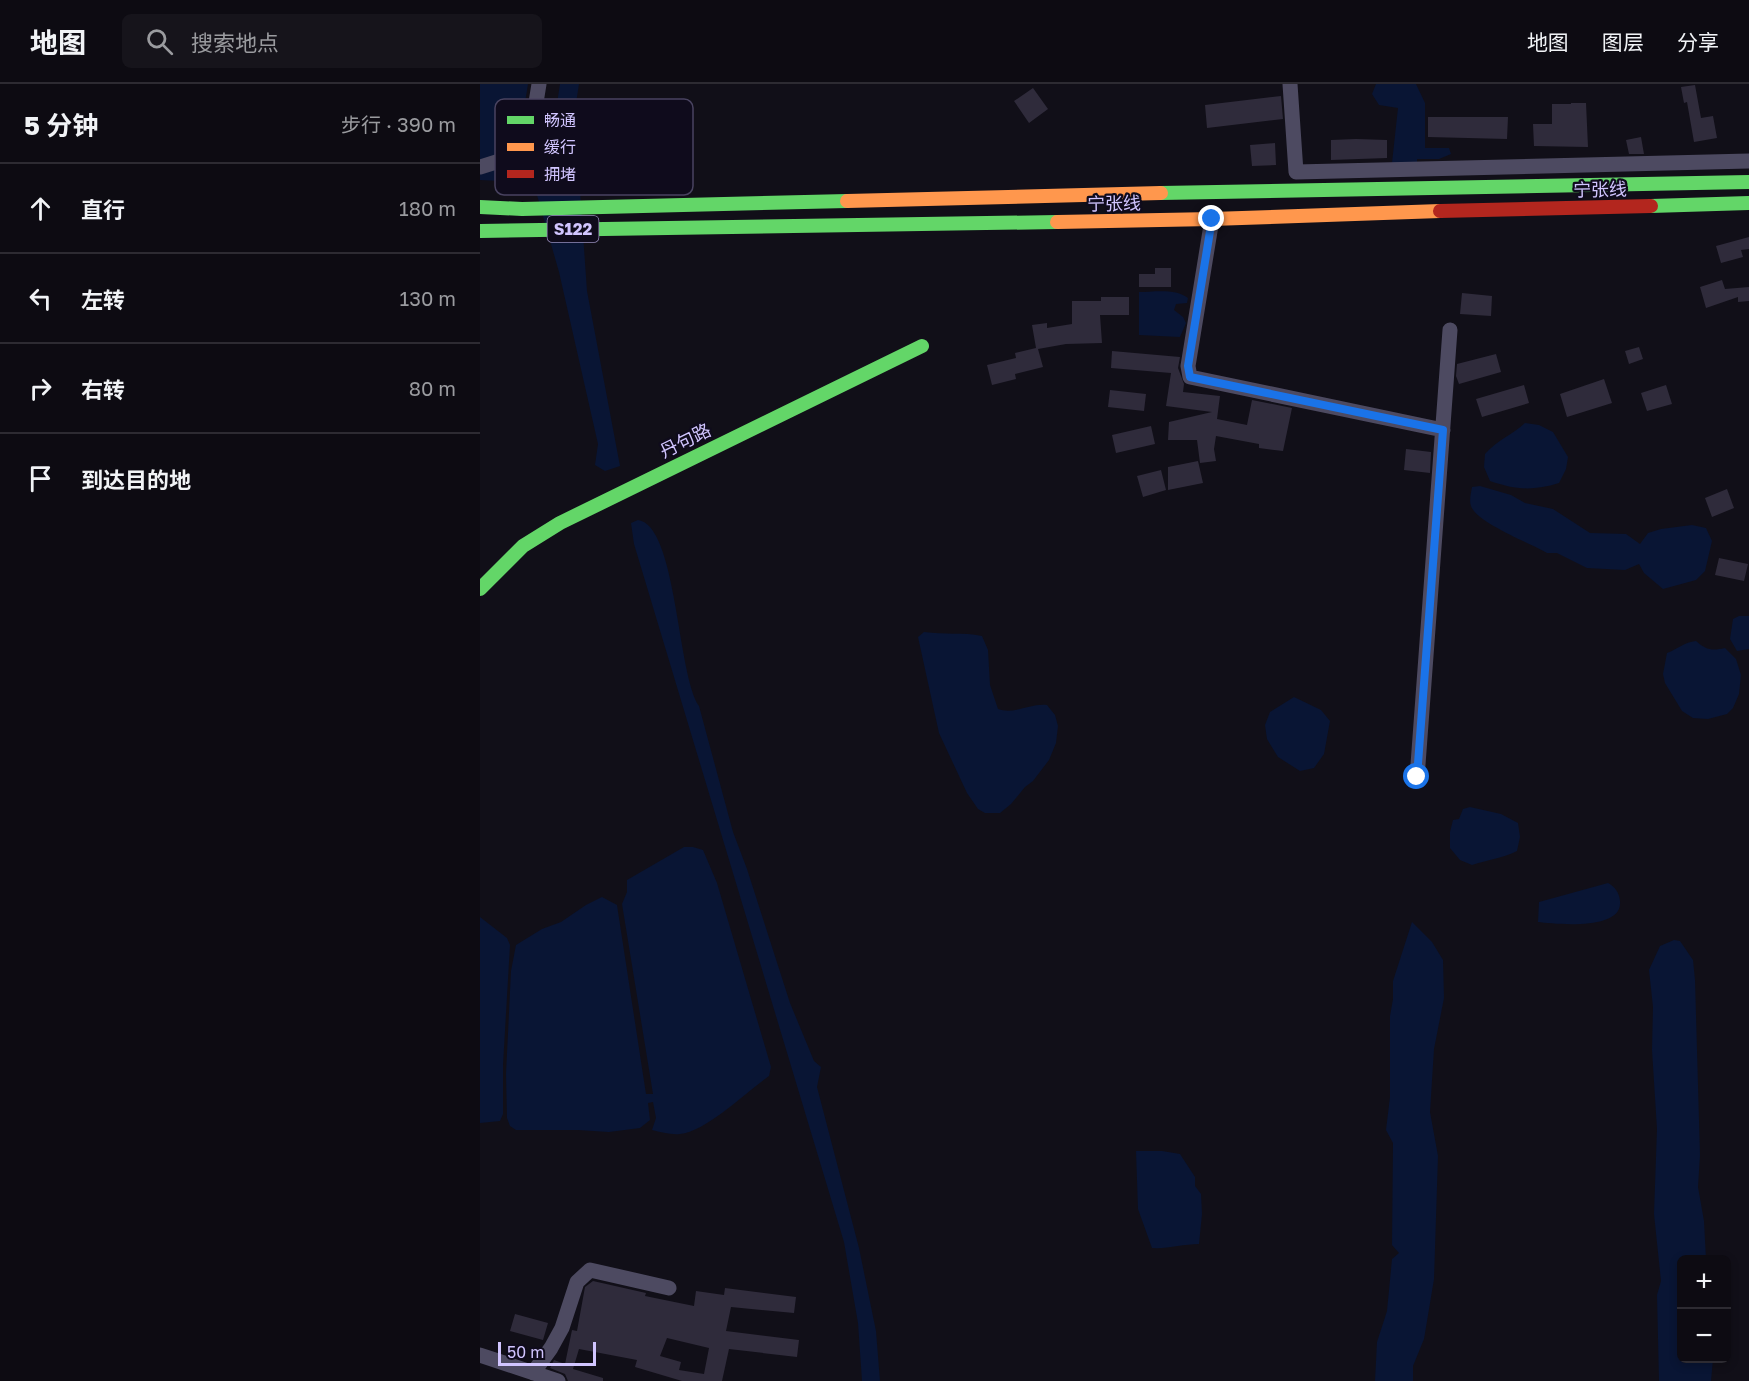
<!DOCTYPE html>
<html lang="zh">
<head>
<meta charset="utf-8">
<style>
	:root { --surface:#0d0b12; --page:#16141b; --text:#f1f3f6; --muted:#9a9b9f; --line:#2d2b32 }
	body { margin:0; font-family:"Golos Text","Noto Sans SC",sans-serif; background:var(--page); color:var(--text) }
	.controls { position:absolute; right:18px; bottom:18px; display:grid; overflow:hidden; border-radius:9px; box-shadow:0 3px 9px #0003 }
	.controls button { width:54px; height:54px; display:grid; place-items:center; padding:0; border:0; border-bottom:2px solid var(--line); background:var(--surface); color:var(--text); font:30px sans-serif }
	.scale { position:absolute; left:18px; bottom:15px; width:98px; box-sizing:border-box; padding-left:6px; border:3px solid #d1c5ff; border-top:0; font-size:16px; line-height:21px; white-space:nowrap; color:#d1c5ff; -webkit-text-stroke:4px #0f0b1c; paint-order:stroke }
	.stop { position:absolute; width:18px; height:18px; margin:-14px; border:4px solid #1a73e8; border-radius:50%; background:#fff }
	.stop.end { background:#1a73e8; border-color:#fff; box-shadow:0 2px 6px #0008 }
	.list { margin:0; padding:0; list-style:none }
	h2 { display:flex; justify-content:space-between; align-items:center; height:78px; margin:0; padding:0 24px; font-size:26px }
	h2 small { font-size:20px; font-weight:400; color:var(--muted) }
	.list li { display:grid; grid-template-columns:39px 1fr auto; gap:18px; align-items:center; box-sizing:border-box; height:90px; padding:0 24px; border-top:2px solid var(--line) }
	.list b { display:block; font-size:22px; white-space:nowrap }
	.list em { font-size:20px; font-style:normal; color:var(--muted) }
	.icon { flex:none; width:33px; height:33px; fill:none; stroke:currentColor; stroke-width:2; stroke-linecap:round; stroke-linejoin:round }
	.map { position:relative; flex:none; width:1269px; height:1297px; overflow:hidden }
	header { display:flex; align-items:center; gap:36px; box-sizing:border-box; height:84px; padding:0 30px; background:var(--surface); border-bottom:2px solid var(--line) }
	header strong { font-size:28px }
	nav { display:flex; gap:33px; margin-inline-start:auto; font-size:21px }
	.search { width:420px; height:54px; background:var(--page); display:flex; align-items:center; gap:15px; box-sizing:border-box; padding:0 21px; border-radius:9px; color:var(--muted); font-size:22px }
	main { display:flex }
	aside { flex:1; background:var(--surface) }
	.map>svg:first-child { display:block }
	.water { fill:#091534 }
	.building { fill:#2f2b3b; fill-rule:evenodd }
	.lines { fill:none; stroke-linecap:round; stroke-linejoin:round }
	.street { stroke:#4d4a61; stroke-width:15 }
	.fast { stroke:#63d668; stroke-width:14 }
	.slow { stroke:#ff974d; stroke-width:14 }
	.jam { stroke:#b3261e; stroke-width:14 }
	.route { stroke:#1a73e8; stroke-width:8 }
	.labels { text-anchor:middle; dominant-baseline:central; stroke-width:4.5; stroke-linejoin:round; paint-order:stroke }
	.shield { fill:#0f0b1c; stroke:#978dbb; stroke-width:1.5 }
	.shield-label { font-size:16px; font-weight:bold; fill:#d1c5ff }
	.street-label { font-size:18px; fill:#d1c5ff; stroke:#0f0b1c }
	.key { fill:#0f0b1c; stroke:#494360; stroke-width:1.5 }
	.key-label { font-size:16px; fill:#d1c5ff }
</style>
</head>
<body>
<header>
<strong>地图</strong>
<div class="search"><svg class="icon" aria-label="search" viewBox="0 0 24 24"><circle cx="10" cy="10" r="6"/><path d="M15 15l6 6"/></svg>搜索地点</div>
<nav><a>地图</a><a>图层</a><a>分享</a></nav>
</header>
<main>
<aside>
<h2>5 分钟<small>步行 · 390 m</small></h2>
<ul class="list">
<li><svg class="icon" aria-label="ahead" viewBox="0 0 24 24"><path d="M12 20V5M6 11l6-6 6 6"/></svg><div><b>直行</b></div><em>180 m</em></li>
<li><svg class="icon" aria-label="left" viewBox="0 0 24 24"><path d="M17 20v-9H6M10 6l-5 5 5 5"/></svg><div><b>左转</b></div><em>130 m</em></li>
<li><svg class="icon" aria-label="right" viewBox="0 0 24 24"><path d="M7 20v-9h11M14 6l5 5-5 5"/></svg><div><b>右转</b></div><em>80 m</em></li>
<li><svg class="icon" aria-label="arrive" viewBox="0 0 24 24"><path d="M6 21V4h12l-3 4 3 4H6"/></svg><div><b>到达目的地</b></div></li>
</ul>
</aside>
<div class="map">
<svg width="1269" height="1297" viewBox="0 0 1269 1297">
	<rect width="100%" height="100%" fill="#110f18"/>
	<path class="water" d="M 0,0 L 48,0 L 37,68 L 28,95 L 21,97 L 0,96 Z
		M 80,0 L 99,0 L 88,70 L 99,93 L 107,207 L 140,382 L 125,387 L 115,381 L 118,360 L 79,188 L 57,111 L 69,71 Z
		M 896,0 L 936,0 L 945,19 L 945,64 L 969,64 L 971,70 L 959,75 L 937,75 L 937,87 L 911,88 L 918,24 L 899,21 L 892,10 Z
		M 659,208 C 673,208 696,204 708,214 L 707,219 L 696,220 L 694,226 L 703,233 L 706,239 L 700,253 L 659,251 Z
		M 1045,339 L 1059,341 L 1073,348 L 1088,373 L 1086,385 L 1079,399 C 1053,407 1036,406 1010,397 L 1004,383 L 1005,370 C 1017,356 1032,351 1045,339 Z
		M 1000,402 L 1031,411 L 1045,419 L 1073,425 L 1110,449 L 1146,450 L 1160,460 L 1168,449 L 1181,445 L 1212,441 L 1226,444 L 1232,457 L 1225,487 L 1216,496 L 1183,505 L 1164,489 L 1159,480 L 1145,486 L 1107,484 L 1077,469 L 1067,469 C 1050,459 997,439 991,422 C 989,417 991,409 992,403 Z
		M 158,436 C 197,441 197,590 219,622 L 253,748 L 267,785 L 310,919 L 334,977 L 341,983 L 337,1003 L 379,1164 L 396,1247 L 400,1297 L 382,1297 L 378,1239 L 364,1158 L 154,460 L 151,439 Z
		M 1259,532 L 1269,532 L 1269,565 L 1257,567 L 1250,555 L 1253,535 Z
		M 444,548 C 464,551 483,548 502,552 L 508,566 L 510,601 L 518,625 C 534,631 550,619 567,621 L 575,631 L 578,642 L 576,659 L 569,676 L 553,697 L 545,703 L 531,720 L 520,729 L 505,729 L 498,725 L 487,709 L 459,649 L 438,553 Z
		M 1216,557 C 1226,566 1232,567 1245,564 L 1256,575 L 1261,591 L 1259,610 L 1253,624 L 1247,630 L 1228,635 L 1213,634 L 1202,627 L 1185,599 L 1183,590 L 1187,569 C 1198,565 1204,558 1216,557 Z
		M 814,613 L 841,626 L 850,637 L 844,670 L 834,684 L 820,687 L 798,673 L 787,655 L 785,641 L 790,628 Z
		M 990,723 L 1021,730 L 1038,739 L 1040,753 L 1037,767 C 1023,774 1007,776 992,781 L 980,776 L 970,764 L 970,748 L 973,736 L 979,735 L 983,725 Z
		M 204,763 L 213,763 L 223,766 L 237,799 L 291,983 L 289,992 C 266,1008 227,1047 200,1050 C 191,1051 181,1048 172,1046 L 176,1034 L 173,1018 L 168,1019 L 170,1036 L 160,1044 L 129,1048 L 98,1046 L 36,1046 L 30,1042 L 27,1034 L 26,990 L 31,887 L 36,861 L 62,845 L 81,838 L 106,821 L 122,813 L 137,821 L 166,1010 L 173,1010 L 142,820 L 147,808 L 147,796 Z
		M 1128,799 C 1135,803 1139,808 1140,817 C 1143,847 1076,840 1058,838 L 1059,818 Z
		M 0,833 L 27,854 L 30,861 L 23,981 L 23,1030 L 20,1037 L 0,1039 Z
		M 932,838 L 952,858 L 963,876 L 964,914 L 954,965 L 950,1028 L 958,1072 L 954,1195 L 944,1255 L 933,1282 L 933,1297 L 895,1297 L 897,1258 L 907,1227 L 912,1175 L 919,1169 L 912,1161 L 913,1059 L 906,1046 L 910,1013 L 910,932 L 913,915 L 913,897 Z
		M 1194,856 L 1200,857 L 1213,876 L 1215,896 L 1220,1071 L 1218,1103 L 1224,1137 L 1226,1175 L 1202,1176 L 1202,1274 L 1233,1275 L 1231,1297 L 1179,1297 L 1177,1211 L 1181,1197 L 1174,1130 L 1177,1045 L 1172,966 L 1173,923 L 1169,886 L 1180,862 Z
		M 656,1067 L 682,1067 L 700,1070 L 715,1093 L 715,1102 L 721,1110 L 722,1130 L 719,1160 C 703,1160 688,1165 672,1164 L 658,1125 Z"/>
	<path class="building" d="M 1215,1 L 1221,34 L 1233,32 L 1237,54 L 1214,58 L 1207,18 L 1204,19 L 1201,3 Z
		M 553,4 L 568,25 L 549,39 L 534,17 Z
		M 801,12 L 803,35 L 727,44 L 725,21 Z
		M 1091,19 L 1106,19 L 1108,63 L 1054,62 L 1053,40 L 1072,40 L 1072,20 L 1091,20 Z
		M 948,33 L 1028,33 L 1027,55 L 948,53 Z
		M 1161,53 L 1164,70 L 1149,70 L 1146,56 Z
		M 876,55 L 907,56 L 907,74 L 851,76 L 851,56 Z
		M 795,59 L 796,81 L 772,82 L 770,61 Z
		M 1269,153 L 1269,165 L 1261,166 L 1263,173 L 1241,179 L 1236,162 Z
		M 675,184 L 691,184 L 691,203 L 659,203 L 659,190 L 675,190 Z
		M 1242,196 L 1245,205 L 1269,203 L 1269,217 L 1258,218 L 1258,213 L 1226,224 L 1220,203 Z
		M 982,209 L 1012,212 L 1011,232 L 980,230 Z
		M 621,213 L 649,213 L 649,231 L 620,231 L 622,259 L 586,260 L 558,265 L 563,283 L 535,290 L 536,295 L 512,301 L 507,281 L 536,274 L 535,269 L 556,264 L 552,241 L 567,239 L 567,244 L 592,240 L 592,217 L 621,217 Z
		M 1159,263 L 1163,275 L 1149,280 L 1145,267 Z
		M 632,267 L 700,273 L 698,284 L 704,300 L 703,308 L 740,312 L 737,335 L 767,341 L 772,316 L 812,324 L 803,367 L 779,364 L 779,360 L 736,352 L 734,365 L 736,377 L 720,379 L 717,356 L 688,356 L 689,338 L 732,328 L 686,322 L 691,289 L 631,284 Z
		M 1016,270 L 1021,288 L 979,300 L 976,292 L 977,280 Z
		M 1124,295 L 1132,319 L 1087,333 L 1080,310 Z
		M 1044,301 L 1049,319 L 1002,333 L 996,315 Z
		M 1186,301 L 1192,320 L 1167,327 L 1161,309 Z
		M 630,306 L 666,310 L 664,327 L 628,323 Z
		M 671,342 L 675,360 L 636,369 L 632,351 Z
		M 926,365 L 951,368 L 950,389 L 924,386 Z
		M 718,377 L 723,399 L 688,406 L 688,383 Z
		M 681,386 L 686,406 L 663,413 L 657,392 Z
		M 1247,405 L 1254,424 L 1232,433 L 1225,414 Z
		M 1239,474 L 1268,480 L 1264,497 L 1235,491 Z
		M 113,1197 L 166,1209 L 165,1212 L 214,1222 L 216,1207 L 244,1211 L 245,1204 L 316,1213 L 314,1229 L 251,1223 L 246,1247 L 319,1256 L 317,1273 L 249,1265 L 242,1297 L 202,1297 L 155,1283 L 157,1276 L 99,1265 L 93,1285 L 123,1294 L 123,1297 L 88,1297 L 85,1290 L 70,1284 L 74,1276 L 85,1280 L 92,1246 L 97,1247 L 105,1203 ZM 187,1254 L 229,1264 L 224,1290 L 199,1286 L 201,1278 L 180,1272 Z
		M 35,1230 L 68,1239 L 63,1256 L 30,1247 Z"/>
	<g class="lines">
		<path class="street" d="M 810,0 L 816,88 L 1269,77
			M 0,83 L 48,68 L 59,0
			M 732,135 L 708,282 L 710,293 L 963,346
			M 937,694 L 970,246
			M 0,1271 L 78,1297
			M 53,1289 L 71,1264 L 82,1244 L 97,1198 L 110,1186 L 189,1204"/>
		<path class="fast" d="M 681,109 L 1269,98
			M 1171,122 L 1269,119
			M 0,123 L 42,125 L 367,117
			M 0,147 L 577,138
			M 0,505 L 43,462 L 80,439 L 442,262"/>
		<path class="slow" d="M 367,117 L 681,109
			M 577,138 L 732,135 L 960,127"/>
		<path class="jam" d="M 960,127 L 1171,122"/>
	</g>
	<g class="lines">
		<path class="route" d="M 732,135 L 708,282 L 710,293 L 963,346 L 937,693"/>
	</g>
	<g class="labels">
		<rect class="shield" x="67.5" y="132" width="51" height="26" rx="4.5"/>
		<g class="shield-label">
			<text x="93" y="145">S122</text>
		</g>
		<g class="street-label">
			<text transform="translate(1120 105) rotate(-1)">宁张线</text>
			<text transform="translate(634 119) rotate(-1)">宁张线</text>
			<text transform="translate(205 356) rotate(-26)">丹句路</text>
		</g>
	</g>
	<rect x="15" y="15" width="198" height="96" rx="9" class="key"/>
	<rect x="27" y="32" width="27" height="8" fill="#63d668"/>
	<rect x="27" y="59" width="27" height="8" fill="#ff974d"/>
	<rect x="27" y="86" width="27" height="8" fill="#b3261e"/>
	<g class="key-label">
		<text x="64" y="42">畅通</text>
		<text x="64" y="69">缓行</text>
		<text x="64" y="96">拥堵</text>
	</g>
</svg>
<div class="controls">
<button>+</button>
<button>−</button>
</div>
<div class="scale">50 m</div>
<div class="stop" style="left:937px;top:693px"></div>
<div class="stop end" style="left:732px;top:135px"></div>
</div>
</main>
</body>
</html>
